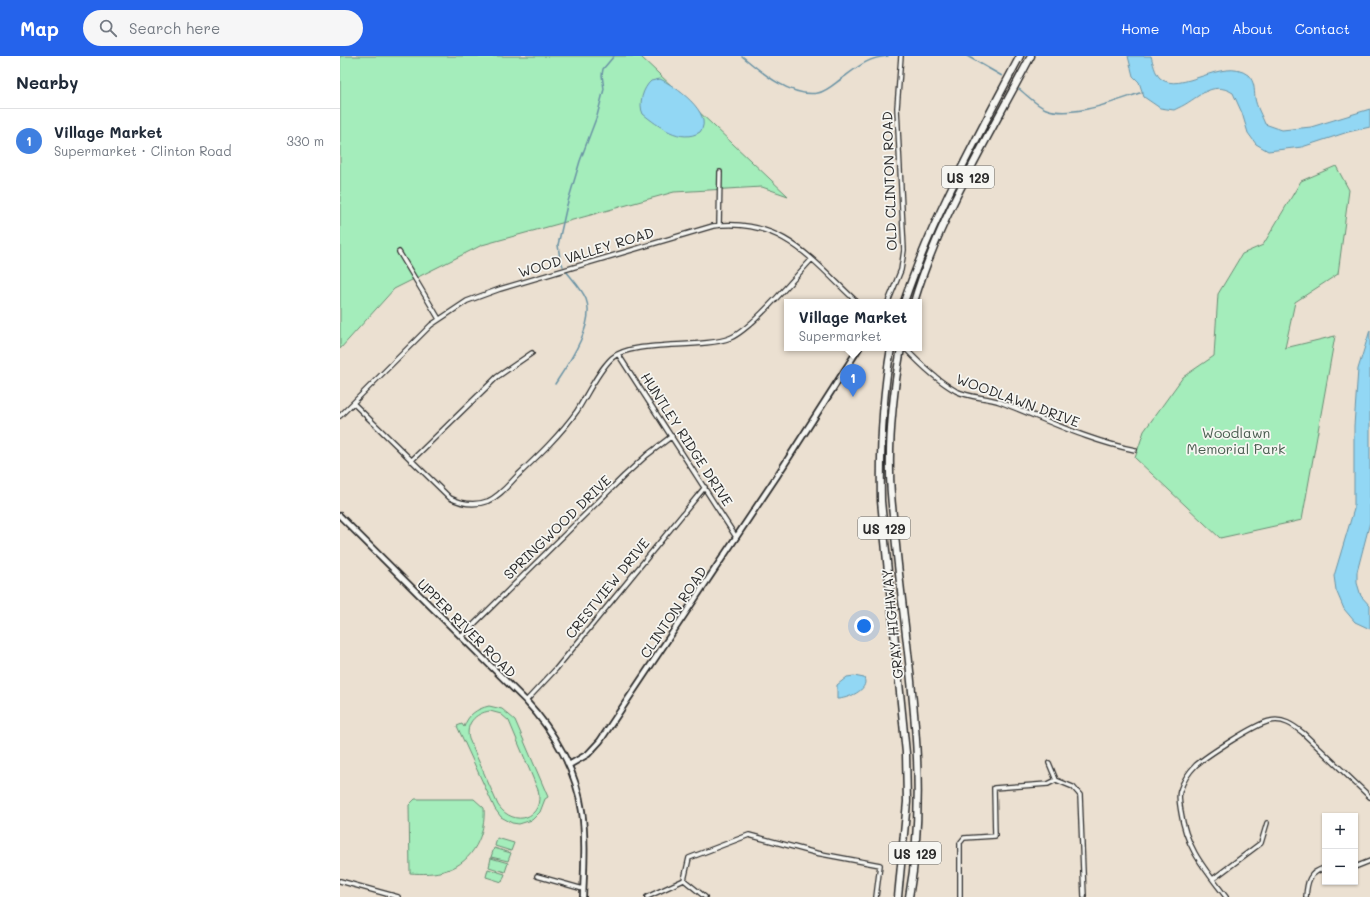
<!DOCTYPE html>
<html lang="en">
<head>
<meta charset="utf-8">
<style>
	:root { --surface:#fff; --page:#f6f6f7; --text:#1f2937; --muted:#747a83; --line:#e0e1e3; --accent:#2563eb }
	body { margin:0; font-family:Mali,sans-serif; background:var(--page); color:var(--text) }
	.controls { position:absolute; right:12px; bottom:12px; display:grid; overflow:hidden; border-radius:0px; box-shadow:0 1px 3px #0004 }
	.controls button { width:36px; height:36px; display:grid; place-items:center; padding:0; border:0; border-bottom:1px solid var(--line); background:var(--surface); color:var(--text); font:20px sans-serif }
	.you { position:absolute; left:524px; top:570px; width:14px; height:14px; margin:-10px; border:3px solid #fff; border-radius:50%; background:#1a73e8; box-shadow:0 0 0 6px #1a73e833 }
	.badge { display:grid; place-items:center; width:26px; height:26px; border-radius:50%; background:var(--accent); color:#fff; font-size:13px; font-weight:700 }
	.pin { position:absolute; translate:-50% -33px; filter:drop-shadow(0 1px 2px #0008) }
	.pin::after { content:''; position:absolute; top:21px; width:14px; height:12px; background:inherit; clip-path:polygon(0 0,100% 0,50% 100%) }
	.popup { position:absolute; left:444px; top:243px; width:138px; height:52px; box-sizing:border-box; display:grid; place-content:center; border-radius:0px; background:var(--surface); filter:drop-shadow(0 1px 3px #0005); font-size:13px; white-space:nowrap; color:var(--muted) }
	.popup b { font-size:15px; color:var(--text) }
	.popup::after { content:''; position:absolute; left:50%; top:100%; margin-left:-8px; border:8px solid transparent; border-top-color:var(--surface) }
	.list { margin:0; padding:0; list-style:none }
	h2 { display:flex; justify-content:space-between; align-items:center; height:52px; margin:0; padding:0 16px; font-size:17px }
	h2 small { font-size:13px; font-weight:400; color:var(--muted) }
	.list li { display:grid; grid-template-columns:26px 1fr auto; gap:12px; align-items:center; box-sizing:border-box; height:64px; padding:0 16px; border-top:1px solid var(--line) }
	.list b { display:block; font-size:15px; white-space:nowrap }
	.list p { margin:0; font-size:13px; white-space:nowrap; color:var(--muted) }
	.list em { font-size:13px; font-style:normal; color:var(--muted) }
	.icon { flex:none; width:22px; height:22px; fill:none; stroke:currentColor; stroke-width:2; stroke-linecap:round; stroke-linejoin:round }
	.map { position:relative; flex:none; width:1030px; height:841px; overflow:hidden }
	header { display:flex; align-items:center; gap:24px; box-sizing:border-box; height:56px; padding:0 20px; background:var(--accent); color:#fff }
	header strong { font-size:19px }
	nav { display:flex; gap:22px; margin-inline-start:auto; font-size:14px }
	.search { width:280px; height:36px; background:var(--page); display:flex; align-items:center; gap:10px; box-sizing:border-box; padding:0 14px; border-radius:22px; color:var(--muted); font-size:15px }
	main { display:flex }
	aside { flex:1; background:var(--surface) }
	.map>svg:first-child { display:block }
	.green { fill:#a4edbb; stroke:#688c73; fill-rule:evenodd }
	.water { fill:#92d7f4; stroke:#6992a4 }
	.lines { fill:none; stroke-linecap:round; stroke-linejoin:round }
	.stream { stroke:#6992a4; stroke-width:1.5 }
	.minor-casing { stroke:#2b2b2b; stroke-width:6 }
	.tertiary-casing { stroke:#2b2b2b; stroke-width:8 }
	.trunk-casing { stroke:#2b2b2b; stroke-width:9 }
	.minor { stroke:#f6f6f2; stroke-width:3.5 }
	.tertiary { stroke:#f6f6f2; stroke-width:4.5 }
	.trunk { stroke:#f6f6f2; stroke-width:6 }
	.labels { text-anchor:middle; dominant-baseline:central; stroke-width:3.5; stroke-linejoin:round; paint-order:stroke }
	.shield { fill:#f6f6f2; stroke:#686867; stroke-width:1 }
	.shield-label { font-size:13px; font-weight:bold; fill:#2b2b2b }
	.street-label { font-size:14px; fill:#2b2b2b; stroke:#f6f6f2 }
	.park-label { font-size:14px; fill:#495c4f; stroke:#f6f6f2 }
</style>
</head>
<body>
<header>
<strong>Map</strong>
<div class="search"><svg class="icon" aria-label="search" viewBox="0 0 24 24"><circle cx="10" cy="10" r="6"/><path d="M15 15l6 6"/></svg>Search here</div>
<nav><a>Home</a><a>Map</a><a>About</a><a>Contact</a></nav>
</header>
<main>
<aside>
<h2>Nearby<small></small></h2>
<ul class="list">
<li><span class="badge" style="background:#3f7fe0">1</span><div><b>Village Market</b><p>Supermarket · Clinton Road</p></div><em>330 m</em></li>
</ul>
</aside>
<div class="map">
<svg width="1030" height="841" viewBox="0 0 1030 841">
	<rect width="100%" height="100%" fill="#ebe0d1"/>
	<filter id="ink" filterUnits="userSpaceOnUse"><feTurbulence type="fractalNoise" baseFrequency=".025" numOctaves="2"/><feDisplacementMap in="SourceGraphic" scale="8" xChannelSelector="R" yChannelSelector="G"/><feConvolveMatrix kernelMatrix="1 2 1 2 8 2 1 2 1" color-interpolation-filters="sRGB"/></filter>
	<g filter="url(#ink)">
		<path class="green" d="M 0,0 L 300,0 L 448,140 L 422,131 L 334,136 L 142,189 L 54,233 L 0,293 Z
			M 996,110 L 1009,134 L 998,218 L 955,246 L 945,292 L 995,280 L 962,464 L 880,482 L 795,402 L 804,375 L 843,321 L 874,300 L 878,238 L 902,198 L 923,189 L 961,125 Z
			M 149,650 L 162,653 L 175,664 L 208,741 L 205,743 L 200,756 L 192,764 L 179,768 L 172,767 L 161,761 L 155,753 L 117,670 L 122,668 L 124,671 C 128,659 136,653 149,650 ZM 150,655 L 161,658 L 169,665 L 198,734 C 205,762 174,773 158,749 L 129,683 C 125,668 135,657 150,655 Z
			M 75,743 L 134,743 L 144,752 C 146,778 133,806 107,814 C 95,818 82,818 70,817 L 69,749 Z
			M 157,782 L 174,787 L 171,795 L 155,790 Z
			M 154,792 L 171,797 L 168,805 L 151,801 Z
			M 151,802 L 168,807 L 165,816 L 149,811 Z
			M 148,813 L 165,818 L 162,826 L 146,821 Z"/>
		<path class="water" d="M 788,0 L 811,0 C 813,7 815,17 820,22 C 840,40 883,0 908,19 C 915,26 914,33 915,42 C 916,50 922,60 925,68 L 942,74 L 971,71 L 1030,53 L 1030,71 L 1008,76 L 962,91 L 928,95 L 916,88 L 908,77 L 902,57 L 893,37 C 871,23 857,44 838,52 L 834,54 L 820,52 L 804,41 L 799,26 L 793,20 Z
			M 320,23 C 334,29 375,58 360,76 C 341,88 318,70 303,58 C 298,48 303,32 311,25 Z
			M 1030,274 L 1030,466 L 1017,516 L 1017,527 L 1021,540 L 1030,550 L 1030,573 L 1015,566 L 1004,553 L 996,534 L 994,520 L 1014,453 L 1014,370 L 1018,313 Z
			M 514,620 L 524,622 C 530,634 507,643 497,643 L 497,629 L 507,621 Z"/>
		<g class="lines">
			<path class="stream" d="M 402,0 C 421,16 451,42 478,37 C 488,35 496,26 504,21 C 520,9 528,2 548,0
				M 627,0 L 662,20
				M 679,33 C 687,39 696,49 706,53 C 732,63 778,44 803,36
				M 223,210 L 220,203 L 218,189 L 227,149 L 240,105 L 257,60 L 264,33 L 262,19 L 263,13 L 274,0
				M 215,328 C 228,308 256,268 246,243 C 242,233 233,224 226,215"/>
			<g class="minor-casing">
				<path id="minor" d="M 379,169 L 380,116
					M 59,196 L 99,263
					M 548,246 L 561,214 L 564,194 L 557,52 L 561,0
					M 565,292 C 579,307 598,325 616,335 C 630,342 646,341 660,346 C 705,363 748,385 795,394
					M 278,298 L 396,481
					M 13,347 L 110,442 C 122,448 135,450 148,445 C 160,440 169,428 178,419 C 199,399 220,379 237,355 C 247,339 258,315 272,302 C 291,284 362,293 390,282 C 411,274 454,222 472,203
					M 0,360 L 91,269 L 127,245 L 160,233 L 373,170 C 442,161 472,204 517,246
					M 71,405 L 157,321 L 192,297
					M 121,581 L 284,420 L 307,399 L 332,380
					M 186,645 L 216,613 L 365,431
					M 709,707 L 716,724 L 733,731 L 740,739 L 744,841
					M 1015,811 L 1030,805
					M 197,820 L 243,833
					M 873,823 L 921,787 L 927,767
					M 344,824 L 365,841
					M 0,825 L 58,841
					M 307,841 L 344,824 L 349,802 L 409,779 L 476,797 L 540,809 L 536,841
					M 620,841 L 620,787 L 624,782 L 655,780 L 654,732 L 708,728 L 716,724
					M 886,841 C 865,813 846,792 841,756 C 840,750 838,741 840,735 C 843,725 849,716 856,709 C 868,699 915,668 930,665 C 943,662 953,669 963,677 L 1030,741
					M 966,841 C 967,826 969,816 985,812"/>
			</g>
			<g class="tertiary-casing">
				<path id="tertiary" d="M 0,460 L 186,645 C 214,675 236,714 242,755 C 246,783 244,813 243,841
					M 229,709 L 248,698 L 260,685 L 437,420 L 519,292"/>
			</g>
			<g class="trunk-casing">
				<path id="trunk" d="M 564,246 C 593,160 638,80 680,0
					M 574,246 C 600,159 649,80 691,0
					M 551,292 C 542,343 540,394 541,445 L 566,697 L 567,746 L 558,841
					M 561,292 C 554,332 549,374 550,416 C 550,437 553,458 555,479 C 566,598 591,722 569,841"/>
			</g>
			<use href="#minor" class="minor"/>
			<use href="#tertiary" class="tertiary"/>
			<use href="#trunk" class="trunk"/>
		</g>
	</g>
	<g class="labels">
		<g class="shield">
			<rect x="602" y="110" width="52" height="22" rx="3"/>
			<rect x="518" y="461" width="52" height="22" rx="3"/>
			<rect x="549" y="786" width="52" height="22" rx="3"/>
		</g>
		<g class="shield-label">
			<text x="628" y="121">US 129</text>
			<text x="544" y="472">US 129</text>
			<text x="575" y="797">US 129</text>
		</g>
		<g class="street-label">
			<text transform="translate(549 125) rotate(-92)">OLD CLINTON ROAD</text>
			<text transform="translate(246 196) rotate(-17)">WOOD VALLEY ROAD</text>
			<text transform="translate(678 344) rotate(20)">WOODLAWN DRIVE</text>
			<text transform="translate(347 383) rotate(57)">HUNTLEY RIDGE DRIVE</text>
			<text transform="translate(217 471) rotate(-44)">SPRINGWOOD DRIVE</text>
			<text transform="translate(267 532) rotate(-51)">CRESTVIEW DRIVE</text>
			<text transform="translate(333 556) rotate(-56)">CLINTON ROAD</text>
			<text transform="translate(552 568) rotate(-96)">GRAY HIGHWAY</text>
			<text transform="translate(127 572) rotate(45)">UPPER RIVER ROAD</text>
		</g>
		<g class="park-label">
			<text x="896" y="376">Woodlawn<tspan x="896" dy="16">Memorial Park</tspan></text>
		</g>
	</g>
</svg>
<div class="controls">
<button>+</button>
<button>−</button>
</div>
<div class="you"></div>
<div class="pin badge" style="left:513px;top:341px;background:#3f7fe0">1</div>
<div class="popup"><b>Village Market</b>Supermarket</div>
</div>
</main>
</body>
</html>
